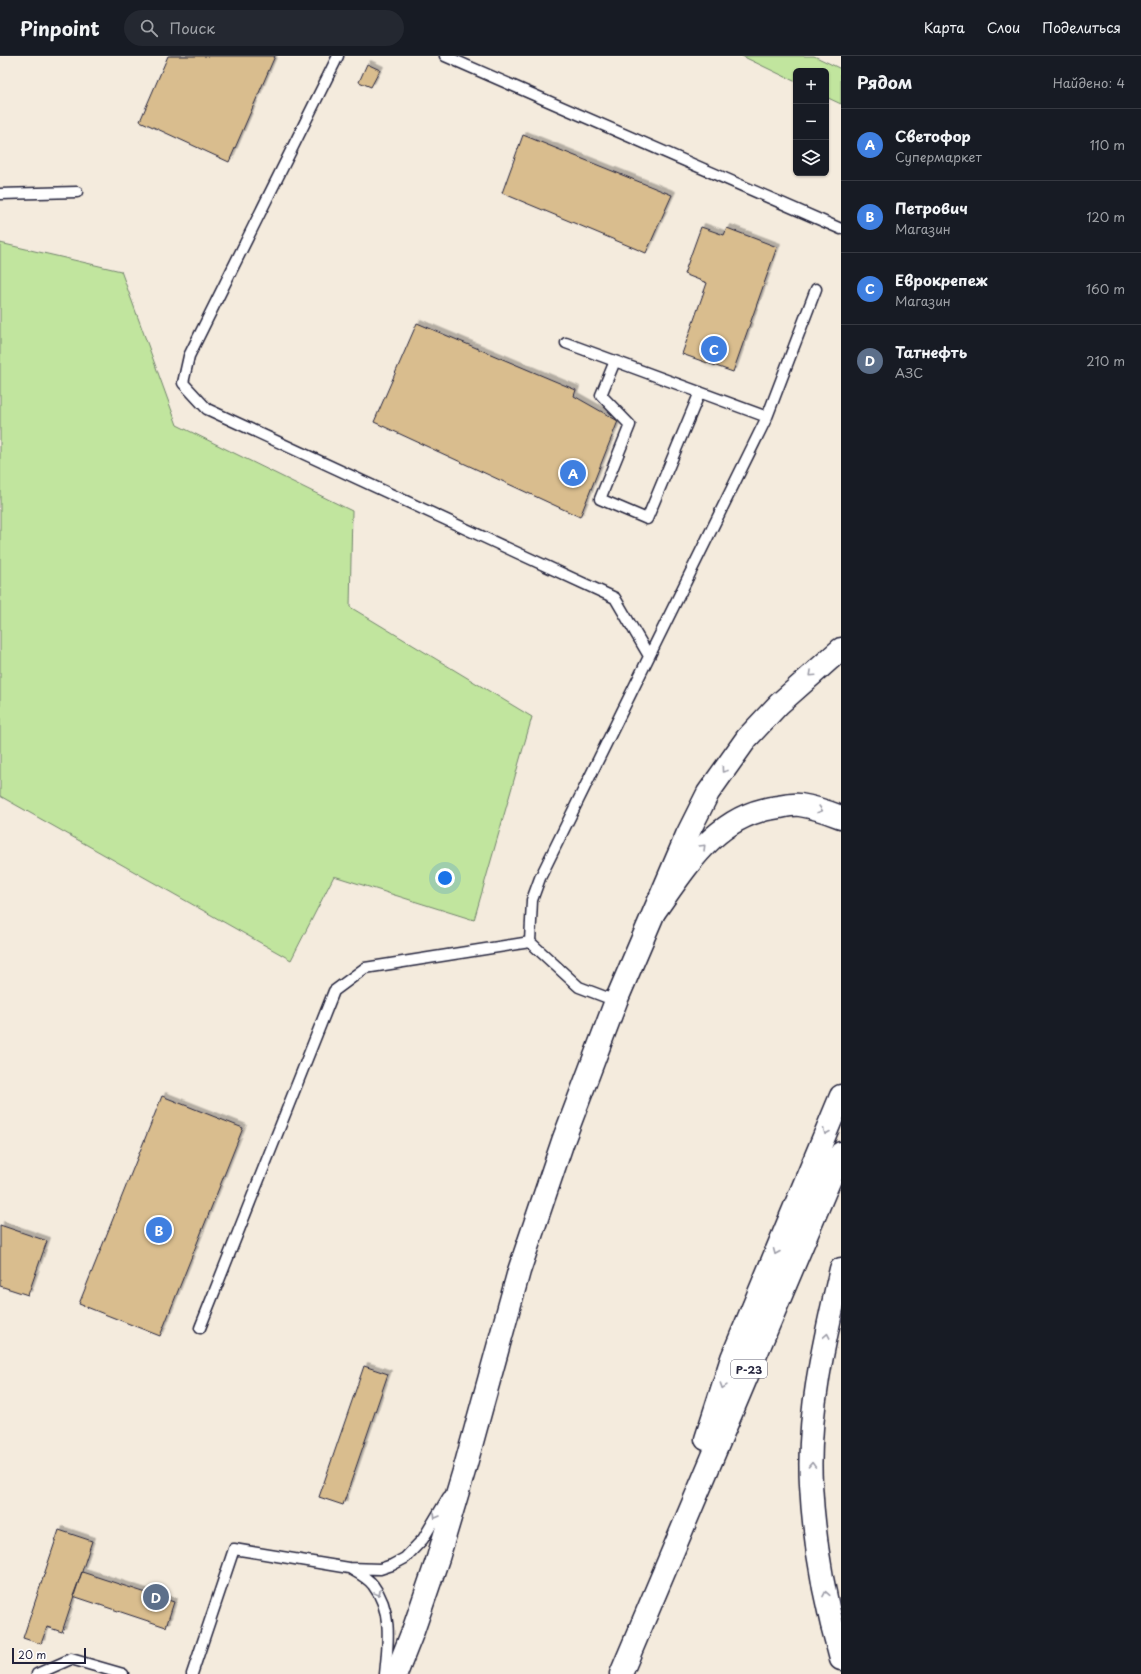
<!DOCTYPE html>
<html lang="ru">
<head>
<meta charset="utf-8">
<style>
	:root { --surface:#171b24; --page:#242831; --text:#f1f3f6; --muted:#9ea1a6; --line:#363941; --accent:#c8321e }
	body { margin:0; font-family:"Playpen Sans",sans-serif; background:var(--page); color:var(--text) }
	.controls { position:absolute; right:12px; top:12px; display:grid; overflow:hidden; border-radius:6px; box-shadow:0 1px 3px #0004 }
	.controls button { width:36px; height:36px; display:grid; place-items:center; padding:0; border:0; border-bottom:1px solid var(--line); background:var(--surface); color:var(--text); font:20px sans-serif }
	.scale { position:absolute; left:12px; bottom:10px; width:74px; box-sizing:border-box; padding-left:4px; border:2px solid #22223b; border-top:0; font-size:11px; line-height:14px; white-space:nowrap; color:#22223b; -webkit-text-stroke:3px #fff; paint-order:stroke }
	.you { position:absolute; left:445px; top:822px; width:14px; height:14px; margin:-10px; border:3px solid #fff; border-radius:50%; background:#1a73e8; box-shadow:0 0 0 6px #1a73e833 }
	.badge { display:grid; place-items:center; width:26px; height:26px; border-radius:50%; background:var(--accent); color:#fff; font-size:13px; font-weight:700 }
	.pin { position:absolute; translate:-50% -50%; border:2px solid #fff; box-shadow:0 1px 4px #0006 }
	.list { margin:0; padding:0; list-style:none }
	h2 { display:flex; justify-content:space-between; align-items:center; height:52px; margin:0; padding:0 16px; font-size:17px }
	h2 small { font-size:13px; font-weight:400; color:var(--muted) }
	.list li { display:grid; grid-template-columns:26px 1fr auto; gap:12px; align-items:center; box-sizing:border-box; height:72px; padding:0 16px; border-top:1px solid var(--line) }
	.list b { display:block; font-size:15px; white-space:nowrap }
	.list p { margin:0; font-size:13px; white-space:nowrap; color:var(--muted) }
	.list em { font-size:13px; font-style:normal; color:var(--muted) }
	.icon { flex:none; width:22px; height:22px; fill:none; stroke:currentColor; stroke-width:2; stroke-linecap:round; stroke-linejoin:round }
	.map { position:relative; flex:none; width:841px; height:1618px; overflow:hidden }
	header { display:flex; align-items:center; gap:24px; box-sizing:border-box; height:56px; padding:0 20px; background:var(--surface); border-bottom:1px solid var(--line) }
	header strong { font-size:19px }
	nav { display:flex; gap:22px; margin-inline-start:auto; font-size:14px }
	.search { width:280px; height:36px; background:var(--page); display:flex; align-items:center; gap:10px; box-sizing:border-box; padding:0 14px; border-radius:22px; color:var(--muted); font-size:15px }
	main { display:flex }
	aside { flex:1; background:var(--surface) }
	.map>svg:first-child { display:block }
	.green { fill:#c1e59e; stroke:#72846c }
	.building { fill:#d9bd8e; stroke:#22223b; filter:url(#shadow) }
	.lines { fill:none; stroke-linecap:round; stroke-linejoin:round }
	.service-casing { stroke:#22223b; stroke-width:13 }
	.primary-casing { stroke:#22223b; stroke-width:25 }
	.trunk-casing { stroke:#22223b; stroke-width:25 }
	.service { stroke:#fff; stroke-width:10 }
	.primary { stroke:#fff; stroke-width:22 }
	.trunk { stroke:#fff; stroke-width:22 }
	.oneway { stroke:#9c9ca7 }
	.labels { text-anchor:middle; dominant-baseline:central; stroke-width:3; stroke-linejoin:round; paint-order:stroke }
	.shield { fill:#fff; stroke:#646476; stroke-width:1 }
	.shield-label { font-size:11px; font-weight:bold; fill:#22223b }
</style>
</head>
<body>
<header>
<strong>Pinpoint</strong>
<div class="search"><svg class="icon" aria-label="search" viewBox="0 0 24 24"><circle cx="10" cy="10" r="6"/><path d="M15 15l6 6"/></svg>Поиск</div>
<nav><a>Карта</a><a>Слои</a><a>Поделиться</a></nav>
</header>
<main>
<div class="map">
<svg width="841" height="1618" viewBox="0 0 841 1618">
	<defs>
		<filter id="shadow"><feDropShadow dx="3.5" dy="-3.5" stdDeviation="0" flood-color="#0004"/></filter>
	</defs>
	<rect width="100%" height="100%" fill="#f4ebdd"/>
	<filter id="ink" filterUnits="userSpaceOnUse"><feTurbulence type="fractalNoise" baseFrequency=".025" numOctaves="2"/><feDisplacementMap in="SourceGraphic" scale="8" xChannelSelector="R" yChannelSelector="G"/><feConvolveMatrix kernelMatrix="1 2 1 2 8 2 1 2 1" color-interpolation-filters="sRGB"/></filter>
	<g filter="url(#ink)">
		<path class="green" d="M 742,0 L 814,0 L 841,13 L 841,48 L 826,41 L 826,15 L 796,15 L 796,26 Z
			M 0,187 L 121,215 L 177,369 L 352,455 L 350,551 L 532,661 L 474,864 L 334,820 L 291,904 L 0,740 Z"/>
		<path class="building" d="M 168,0 L 275,0 L 229,106 L 140,65 Z
			M 367,8 L 380,14 L 371,31 L 359,26 Z
			M 523,79 L 672,139 L 646,197 L 502,137 Z
			M 701,171 L 724,179 L 727,172 L 777,191 L 733,316 L 682,298 L 707,227 L 684,218 Z
			M 417,267 L 576,334 L 574,340 L 618,365 L 580,461 L 374,366 Z
			M 162,1040 L 243,1072 L 160,1280 L 79,1248 Z
			M 0,1169 L 47,1185 L 28,1239 L 0,1230 Z
			M 364,1310 L 388,1318 L 343,1449 L 319,1441 Z
			M 59,1474 L 92,1485 L 62,1576 L 47,1571 L 41,1588 L 23,1582 Z
			M 82,1516 L 174,1546 L 166,1571 L 73,1540 Z"/>
		<g class="lines">
			<g class="service-casing">
				<path id="service" d="M 338,0 L 189,300 L 183,327 L 207,353 L 615,542 L 649,600
					M 445,0 L 841,173
					M 0,138 L 77,136
					M 566,287 L 767,361
					M 615,305 L 601,339 L 630,369 L 600,443 L 647,463 L 700,336
					M 616,945 L 579,931 L 530,886 L 532,844 L 540,822 L 767,361 L 816,233
					M 200,1272 L 334,935 L 365,912 L 530,886
					M 351,1513 C 358,1517 368,1522 373,1529 C 393,1555 388,1588 385,1618
					M 37,1618 L 71,1603 L 123,1618
					M 192,1618 L 234,1493 L 349,1512 L 380,1513 L 392,1509 L 405,1502 L 423,1483 L 448,1441"/>
			</g>
			<g class="primary-casing">
				<path id="primary" d="M 396,1618 L 413,1575 L 438,1502 L 464,1415 L 519,1215 L 563,1085 L 616,945 L 687,779 L 708,737 L 747,682 L 779,648 L 841,593"/>
			</g>
			<g class="trunk-casing">
				<path id="trunk" d="M 655,855 C 687,810 718,757 779,751 C 785,750 793,748 800,749 C 814,751 828,756 841,761
					M 841,1213 C 825,1282 807,1356 811,1428 C 814,1486 825,1547 841,1603
					M 706,1383 L 732,1302 L 841,1040
					M 621,1618 L 841,1097"/>
			</g>
			<use href="#service" class="service"/>
			<use href="#primary" class="primary"/>
			<use href="#trunk" class="trunk"/>
		</g>
		<defs><path id="oneway-chevron" d="M-2-3.5L2.5 0L-2 3.5" fill="none" stroke-width="1.6" stroke-linecap="round" stroke-linejoin="round"/></defs>
		<g class="oneway">
			<use href="#oneway-chevron" transform="translate(812 618) rotate(137)"/>
			<use href="#oneway-chevron" transform="translate(724 714) rotate(126)"/>
			<use href="#oneway-chevron" transform="translate(820 754) rotate(17)"/>
			<use href="#oneway-chevron" transform="translate(703 791) rotate(-45)"/>
			<use href="#oneway-chevron" transform="translate(826 1076) rotate(113)"/>
			<use href="#oneway-chevron" transform="translate(776 1196) rotate(113)"/>
			<use href="#oneway-chevron" transform="translate(827 1280) rotate(-79)"/>
			<use href="#oneway-chevron" transform="translate(723 1330) rotate(108)"/>
			<use href="#oneway-chevron" transform="translate(812 1409) rotate(-88)"/>
			<use href="#oneway-chevron" transform="translate(436 1460) rotate(121)"/>
			<use href="#oneway-chevron" transform="translate(378 1537) rotate(62)"/>
			<use href="#oneway-chevron" transform="translate(826 1538) rotate(-101)"/>
		</g>
	</g>
	<g class="labels">
		<rect class="shield" x="731" y="1304" width="36" height="18" rx="3"/>
		<g class="shield-label">
			<text x="749" y="1313">Р-23</text>
		</g>
	</g>
</svg>
<div class="controls">
<button>+</button>
<button>−</button>
<button><svg class="icon" aria-label="layers" viewBox="0 0 24 24"><path d="M12 4l9 5-9 5-9-5zM3 14l9 5 9-5"/></svg></button>
</div>
<div class="scale">20 m</div>
<div class="you"></div>
<div class="pin badge" style="left:573px;top:417px;background:#3f7fe0">A</div>
<div class="pin badge" style="left:159px;top:1174px;background:#3f7fe0">B</div>
<div class="pin badge" style="left:714px;top:293px;background:#3f7fe0">C</div>
<div class="pin badge" style="left:156px;top:1541px;background:#5c6f8a">D</div>
</div>
<aside>
<h2>Рядом<small>Найдено: 4</small></h2>
<ul class="list">
<li><span class="badge" style="background:#3f7fe0">A</span><div><b>Светофор</b><p>Супермаркет</p></div><em>110 m</em></li>
<li><span class="badge" style="background:#3f7fe0">B</span><div><b>Петрович</b><p>Магазин</p></div><em>120 m</em></li>
<li><span class="badge" style="background:#3f7fe0">C</span><div><b>Еврокрепеж</b><p>Магазин</p></div><em>160 m</em></li>
<li><span class="badge" style="background:#5c6f8a">D</span><div><b>Татнефть</b><p>АЗС</p></div><em>210 m</em></li>
</ul>
</aside>
</main>
</body>
</html>
